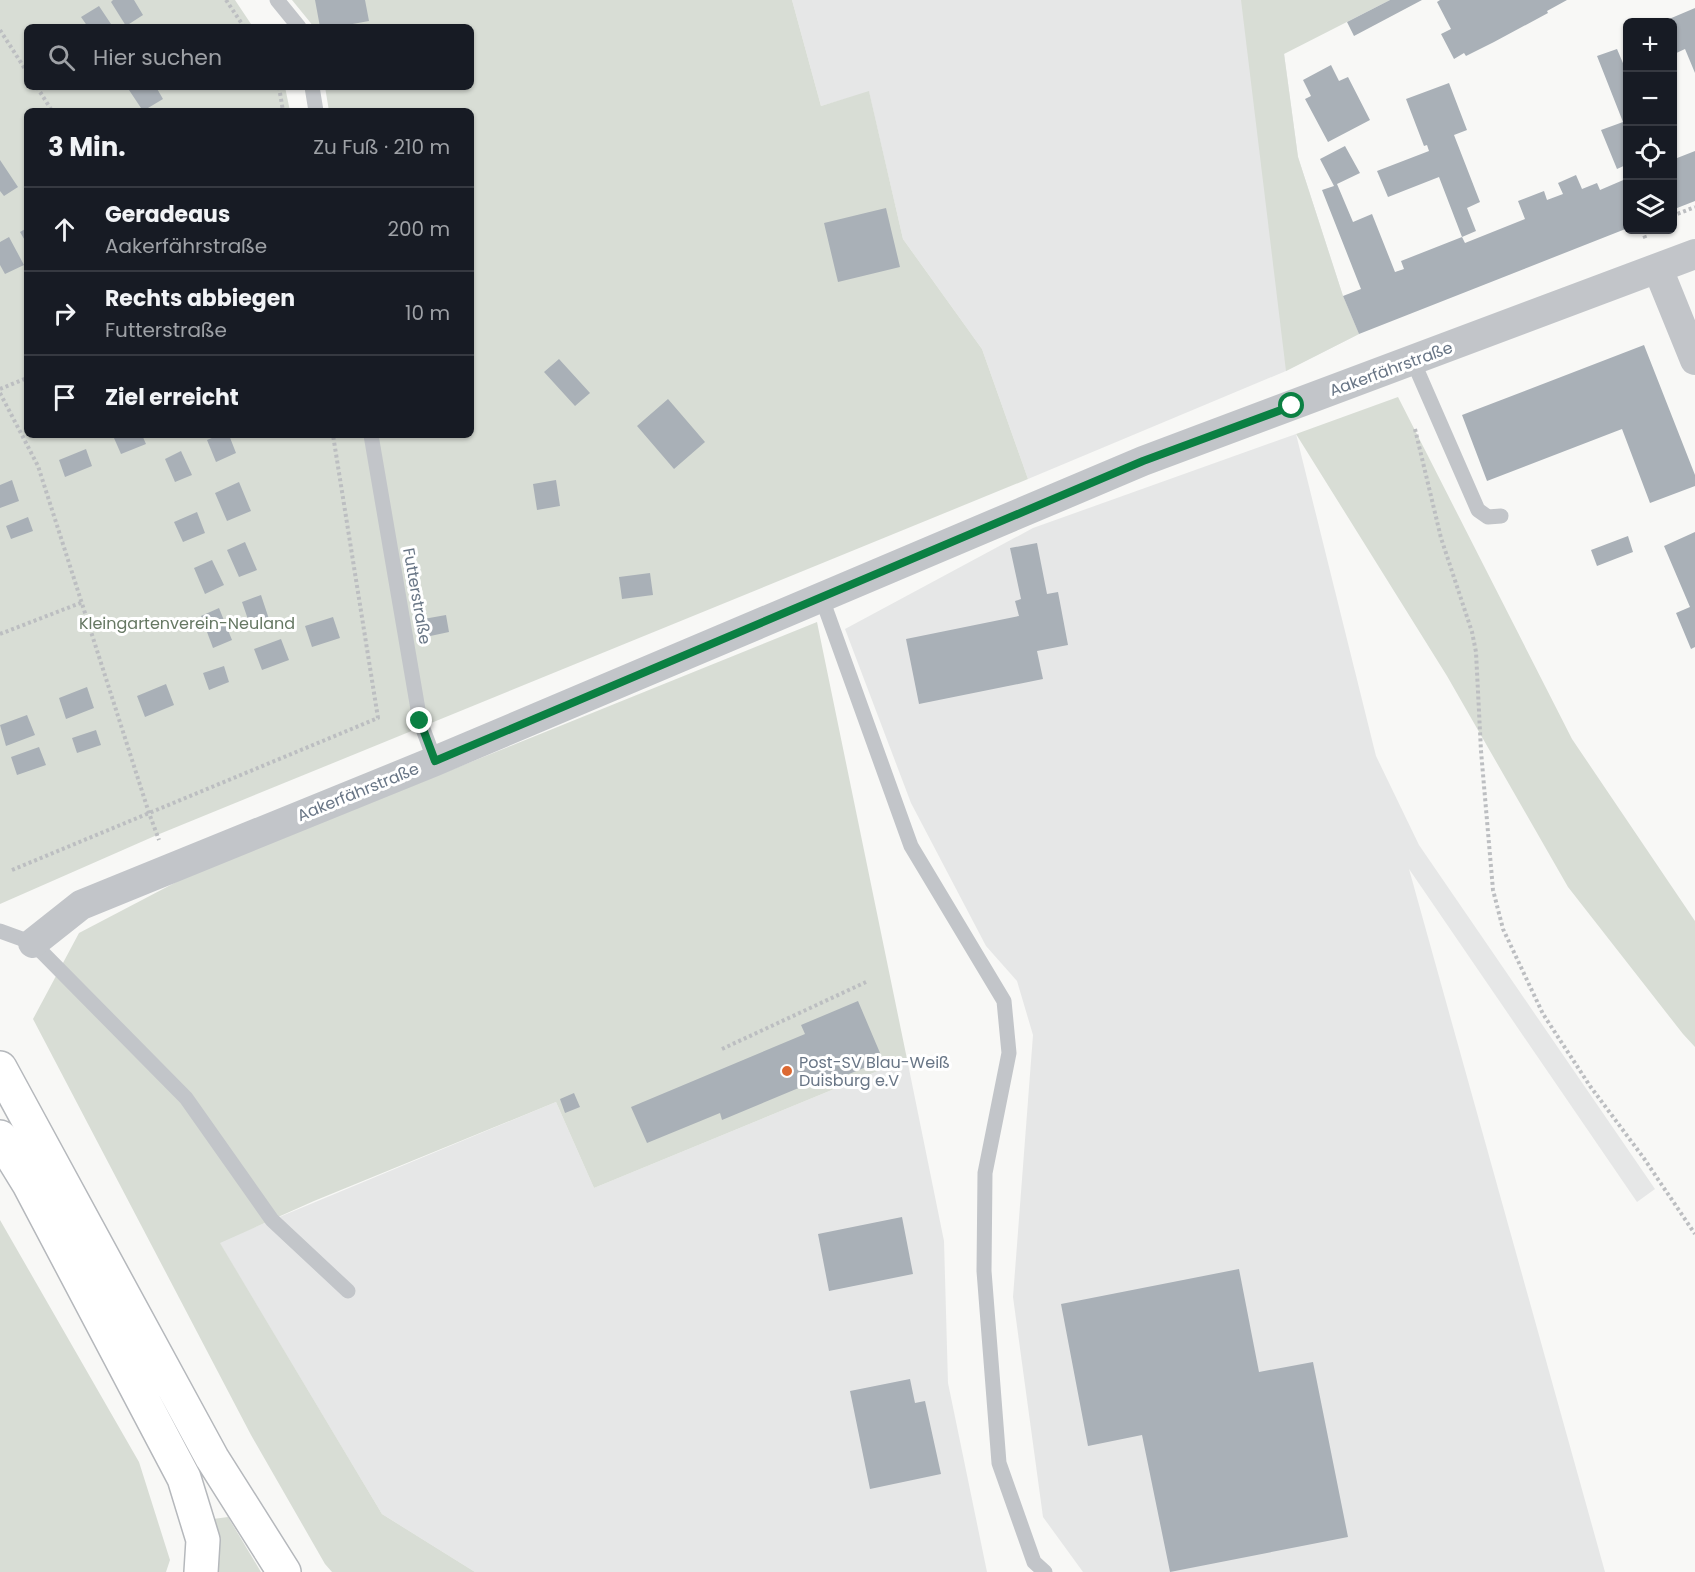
<!DOCTYPE html>
<html lang="de">
<head>
<meta charset="utf-8">
<style>
	:root { --surface:#171b24; --page:#20242c; --text:#f1f3f6; --muted:#9ea1a6; --line:#363941 }
	body { margin:0; font-family:Poppins,sans-serif; background:var(--page); color:var(--text) }
	.controls { position:absolute; right:18px; top:18px; display:grid; overflow:hidden; border-radius:9px; box-shadow:0 2px 4px #0004 }
	.controls button { width:54px; height:54px; display:grid; place-items:center; padding:0; border:0; border-bottom:2px solid var(--line); background:var(--surface); color:var(--text); font:30px sans-serif }
	.stop { position:absolute; width:18px; height:18px; margin:-14px; border:4px solid #0b8043; border-radius:50%; background:#fff }
	.stop.end { background:#0b8043; border-color:#fff; box-shadow:0 2px 6px #0008 }
	.list { margin:0; padding:0; list-style:none }
	h2 { display:flex; justify-content:space-between; align-items:center; height:78px; margin:0; padding:0 24px; font-size:26px }
	h2 small { font-size:20px; font-weight:400; color:var(--muted) }
	.list li { display:grid; grid-template-columns:39px 1fr auto; gap:18px; align-items:center; box-sizing:border-box; height:84px; padding:0 24px; border-top:2px solid var(--line) }
	.list b { display:block; font-size:22px; white-space:nowrap }
	.list p { margin:0; font-size:20px; white-space:nowrap; color:var(--muted) }
	.list em { font-size:20px; font-style:normal; color:var(--muted) }
	.icon { flex:none; width:33px; height:33px; fill:none; stroke:currentColor; stroke-width:2; stroke-linecap:round; stroke-linejoin:round }
	.map { position:relative; flex:none; width:1695px; height:1572px; overflow:hidden }
	.search { position:absolute; background:var(--surface); box-shadow:0 2px 4px #0004; left:24px; top:24px; width:450px; height:66px; display:flex; align-items:center; gap:15px; box-sizing:border-box; padding:0 21px; border-radius:9px; color:var(--muted); font-size:22px }
	.panel { position:absolute; background:var(--surface); box-shadow:0 2px 4px #0004; left:24px; top:108px; width:450px; height:330px; border-radius:9px }
	.map>svg:first-child { display:block }
	.built { fill:#e6e7e7 }
	.green { fill:#d8ddd5 }
	.building { fill:#a9b0b7 }
	.lines { fill:none; stroke-linecap:round; stroke-linejoin:round }
	.motorway-casing { stroke:#b5b8bc; stroke-width:36 }
	.path { stroke:#bcbec1; stroke-width:4; stroke-dasharray:3 3; stroke-linecap:butt }
	.service { stroke:#c2c5c9; stroke-width:15 }
	.minor { stroke:#c2c5c9; stroke-width:30 }
	.motorway { stroke:#fff; stroke-width:33 }
	.route { stroke:#0b8043; stroke-width:8 }
	.poi-dot { fill:#dc6932; stroke:#fff; stroke-width:2 }
	.labels { text-anchor:middle; dominant-baseline:central; stroke-width:6; stroke-linejoin:round; paint-order:stroke }
	.street-label { font-size:16px; fill:#697686; stroke:#fff }
	.park-label { font-size:16px; fill:#667863; stroke:#fff }
	.poi-label { font-size:16px; fill:#697686; stroke:#fff; text-anchor:start }
</style>
</head>
<body>
<div class="map">
<svg width="1695" height="1572" viewBox="0 0 1695 1572">
	<rect width="100%" height="100%" fill="#f8f8f6"/>
	<path class="built" d="M 792,0 L 1287,0 L 1284,53 L 1298,157 L 1343,296 L 1359,334 L 1286,371 L 1028,479 L 982,349 L 903,239 L 869,92 L 821,106 Z
		M 1296,434 L 1376,756 L 1419,845 L 1655,1189 L 1637,1202 L 1409,869 L 1605,1572 L 1083,1572 L 1043,1517 L 1013,1297 L 1033,1035 L 1017,981 L 986,946 L 911,803 L 845,629 L 1033,528 Z
		M 907,1059 L 944,1241 L 948,1383 L 987,1572 L 475,1572 L 382,1514 L 219,1242 L 556,1102 L 594,1188 Z"/>
	<path class="green" d="M 0,0 L 235,0 L 253,27 L 27,27 L 27,87 L 285,87 L 290,111 L 27,111 L 27,435 L 471,435 L 471,111 L 329,111 L 325,87 L 471,87 L 471,27 L 314,27 L 292,0 L 792,0 L 821,106 L 869,91 L 903,239 L 982,349 L 1028,479 L 157,835 L 0,904 Z
		M 1241,0 L 1390,0 L 1284,54 L 1298,157 L 1343,296 L 1359,334 L 1286,371 Z
		M 1398,397 L 1572,739 L 1695,921 L 1695,1047 L 1683,1034 L 1568,887 L 1447,676 L 1296,434 Z
		M 817,622 L 907,1059 L 594,1188 L 556,1102 L 314,1201 L 220,1243 L 382,1514 L 475,1572 L 332,1572 L 325,1564 L 251,1435 L 33,1019 L 79,933 L 184,878 Z
		M 0,1220 L 139,1462 L 170,1560 L 166,1572 L 0,1572 Z
		M 228,1517 L 261,1572 L 218,1572 L 213,1519 Z"/>
	<path class="building" d="M 113,0 L 134,0 L 143,15 L 126,26 L 111,2 Z
		M 315,0 L 365,0 L 369,21 L 336,27 L 320,27 Z
		M 1390,0 L 1422,0 L 1354,36 L 1347,22 Z
		M 1440,0 L 1567,0 L 1547,11 L 1548,13 L 1494,42 L 1466,56 L 1464,53 L 1454,59 L 1441,34 L 1451,29 L 1437,2 Z
		M 99,6 L 113,27 L 88,27 L 81,17 Z
		M 1695,8 L 1695,73 L 1685,49 L 1672,55 L 1672,22 L 1662,22 Z
		M 1617,49 L 1628,75 L 1628,164 L 1617,169 L 1601,130 L 1623,122 L 1597,56 Z
		M 1331,65 L 1339,81 L 1348,77 L 1370,120 L 1328,142 L 1305,99 L 1311,96 L 1303,80 Z
		M 1449,83 L 1467,130 L 1454,135 L 1480,202 L 1467,208 L 1476,231 L 1462,237 L 1439,177 L 1388,197 L 1377,171 L 1429,151 L 1427,145 L 1424,146 L 1406,99 Z
		M 127,87 L 156,87 L 163,99 L 143,111 Z
		M 1345,146 L 1360,173 L 1337,184 L 1353,222 L 1372,214 L 1395,272 L 1404,269 L 1401,261 L 1462,237 L 1465,243 L 1525,219 L 1518,201 L 1544,191 L 1547,200 L 1563,194 L 1558,183 L 1576,175 L 1582,189 L 1597,183 L 1600,190 L 1628,178 L 1628,228 L 1359,334 L 1343,296 L 1361,289 L 1322,190 L 1334,186 L 1320,159 Z
		M 1695,151 L 1695,201 L 1672,210 L 1672,160 Z
		M 0,160 L 18,187 L 4,196 L 0,191 Z
		M 886,208 L 900,267 L 838,282 L 824,223 Z
		M 27,228 L 27,244 L 20,232 Z
		M 9,237 L 24,265 L 5,274 L 0,265 L 0,242 Z
		M 1644,345 L 1695,475 L 1695,486 L 1650,503 L 1622,429 L 1487,481 L 1462,415 Z
		M 559,359 L 590,393 L 575,406 L 544,372 Z
		M 668,399 L 705,442 L 674,469 L 637,426 Z
		M 121,435 L 142,435 L 146,444 L 121,454 L 114,438 Z
		M 219,435 L 229,435 L 236,453 L 216,462 L 207,440 Z
		M 86,449 L 92,466 L 65,477 L 59,460 Z
		M 181,451 L 192,475 L 175,482 L 165,459 Z
		M 12,480 L 19,501 L 0,508 L 0,485 Z
		M 556,480 L 560,506 L 537,510 L 533,484 Z
		M 239,482 L 251,511 L 227,521 L 215,493 Z
		M 197,512 L 205,533 L 183,542 L 174,522 Z
		M 28,517 L 33,531 L 11,539 L 6,526 Z
		M 1695,532 L 1695,647 L 1691,649 L 1676,613 L 1690,607 L 1664,546 Z
		M 1628,536 L 1633,552 L 1597,566 L 1591,550 Z
		M 245,542 L 257,570 L 239,577 L 227,550 Z
		M 1037,543 L 1047,594 L 1058,592 L 1068,645 L 1037,651 L 1043,679 L 919,704 L 906,639 L 1019,616 L 1015,601 L 1021,599 L 1010,548 Z
		M 212,560 L 224,585 L 205,594 L 194,568 Z
		M 650,573 L 653,595 L 622,599 L 619,577 Z
		M 261,595 L 271,625 L 252,631 L 242,602 Z
		M 219,608 L 232,640 L 213,648 L 201,616 Z
		M 446,615 L 449,632 L 421,638 L 418,620 Z
		M 333,617 L 340,638 L 312,647 L 305,626 Z
		M 281,639 L 289,660 L 262,670 L 254,649 Z
		M 224,666 L 229,682 L 209,690 L 203,673 Z
		M 166,684 L 174,705 L 145,717 L 137,696 Z
		M 87,687 L 94,708 L 66,719 L 59,698 Z
		M 27,715 L 35,735 L 6,746 L 0,725 Z
		M 96,730 L 101,745 L 77,753 L 72,738 Z
		M 39,747 L 46,765 L 17,775 L 11,757 Z
		M 858,1001 L 883,1060 L 815,1088 L 813,1082 L 722,1120 L 720,1113 L 647,1143 L 631,1107 L 805,1034 L 801,1025 Z
		M 574,1093 L 580,1107 L 565,1113 L 560,1099 Z
		M 902,1217 L 913,1274 L 829,1291 L 818,1234 Z
		M 1239,1269 L 1259,1372 L 1313,1362 L 1348,1537 L 1170,1572 L 1142,1435 L 1088,1446 L 1061,1304 Z
		M 910,1379 L 915,1403 L 925,1401 L 941,1474 L 870,1489 L 850,1391 Z"/>
	<g class="lines">
		<g class="motorway-casing">
			<path id="motorway" d="M 0,1068 L 212,1458 L 284,1572
				M 0,1137 L 29,1184 L 184,1478 L 203,1540 L 201,1572"/>
		</g>
		<path class="path" d="M 226,0 L 244,27
			M 0,30 L 27,72
			M 37,87 L 52,111
			M 279,87 L 283,111
			M 1672,216 L 1695,207
			M 1642,230 L 1646,240
			M 0,389 L 27,378
			M 0,393 L 38,466 L 149,813 L 159,840
			M 1415,429 L 1441,538 L 1472,632 L 1476,652 L 1481,751 L 1493,890 L 1503,929 L 1543,1014 L 1590,1086 L 1643,1157 L 1695,1234
			M 0,634 L 83,602
			M 12,870 L 378,718 L 333,435
			M 722,1049 L 866,982"/>
		<path class="service" d="M 277,0 L 299,27
			M 312,87 L 316,111
			M 1413,361 L 1478,510 L 1488,517 L 1501,516
			M 371,435 L 420,721 L 435,761
			M 821,596 L 911,846 L 1004,1001 L 1009,1053 L 985,1173 L 984,1271 L 999,1463 L 1034,1562 L 1045,1572
			M 0,931 L 33,943 L 186,1098 L 272,1220 L 348,1291"/>
		<path class="minor" d="M 1658,269 L 1695,360
			M 33,943 L 81,905 L 435,761 L 1143,461 L 1695,254"/>
		<use href="#motorway" class="motorway"/>
	</g>
	<g class="lines">
		<path class="route" d="M 420,721 L 435,761 L 1143,461 L 1292,406"/>
	</g>
	<circle class="poi-dot" cx="787" cy="1071" r="6"/>
	<g class="labels">
		<g class="street-label">
			<text transform="translate(1391 369) rotate(-20)">Aakerfährstraße</text>
			<text transform="translate(417 596) rotate(80)">Futterstraße</text>
			<text transform="translate(358 792) rotate(-22)">Aakerfährstraße</text>
		</g>
		<g class="park-label">
			<text x="187" y="623">Kleingartenverein-Neuland</text>
		</g>
		<g class="poi-label">
			<text x="799" y="1062">Post-SV Blau-Weiß<tspan x="799" dy="18">Duisburg e.V</tspan></text>
		</g>
	</g>
</svg>
<div class="controls">
<button>+</button>
<button>−</button>
<button><svg class="icon" aria-label="locate" viewBox="0 0 24 24"><circle cx="12" cy="12" r="6"/><path d="M12 2v4M12 18v4M2 12h4M18 12h4"/></svg></button>
<button><svg class="icon" aria-label="layers" viewBox="0 0 24 24"><path d="M12 4l9 5-9 5-9-5zM3 14l9 5 9-5"/></svg></button>
</div>
<div class="stop" style="left:1292px;top:406px"></div>
<div class="stop end" style="left:420px;top:721px"></div>
<div class="search"><svg class="icon" aria-label="search" viewBox="0 0 24 24"><circle cx="10" cy="10" r="6"/><path d="M15 15l6 6"/></svg>Hier suchen</div>
<section class="panel">
<h2>3 Min.<small>Zu Fuß · 210 m</small></h2>
<ul class="list">
<li><svg class="icon" aria-label="ahead" viewBox="0 0 24 24"><path d="M12 20V5M6 11l6-6 6 6"/></svg><div><b>Geradeaus</b><p>Aakerfährstraße</p></div><em>200 m</em></li>
<li><svg class="icon" aria-label="right" viewBox="0 0 24 24"><path d="M7 20v-9h11M14 6l5 5-5 5"/></svg><div><b>Rechts abbiegen</b><p>Futterstraße</p></div><em>10 m</em></li>
<li><svg class="icon" aria-label="arrive" viewBox="0 0 24 24"><path d="M6 21V4h12l-3 4 3 4H6"/></svg><div><b>Ziel erreicht</b></div></li>
</ul>
</section>
</div>
</body>
</html>
